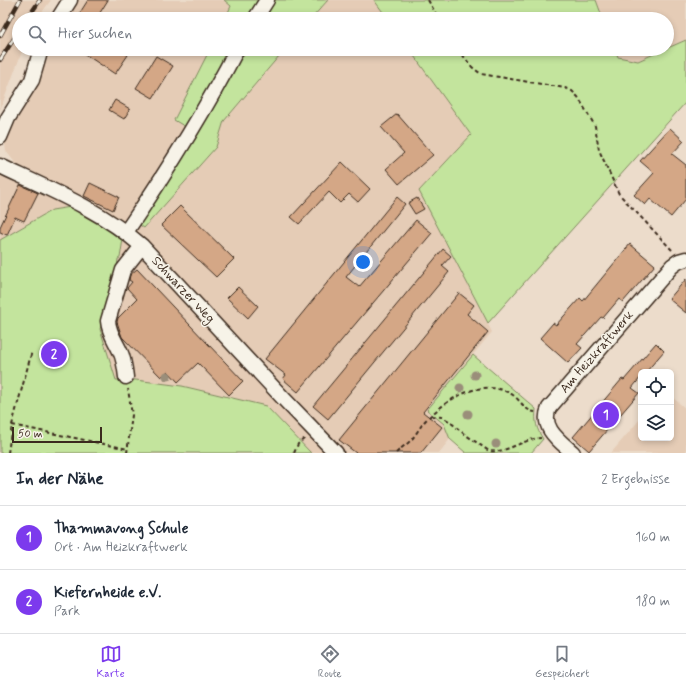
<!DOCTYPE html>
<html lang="de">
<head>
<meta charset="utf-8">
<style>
	:root { --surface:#fff; --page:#f2f2f3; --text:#1f2937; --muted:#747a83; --line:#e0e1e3; --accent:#7c3aed }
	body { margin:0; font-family:Mynerve,sans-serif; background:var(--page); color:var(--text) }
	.controls { position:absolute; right:12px; bottom:12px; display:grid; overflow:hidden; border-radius:6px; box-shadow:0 2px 6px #0003 }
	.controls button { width:36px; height:36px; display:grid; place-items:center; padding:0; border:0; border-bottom:1px solid var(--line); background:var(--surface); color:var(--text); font:20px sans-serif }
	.scale { position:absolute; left:12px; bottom:10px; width:90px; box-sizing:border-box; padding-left:4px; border:2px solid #3b2a1e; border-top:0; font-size:11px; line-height:14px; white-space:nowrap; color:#3b2a1e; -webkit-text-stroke:3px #f7f3e8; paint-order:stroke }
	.you { position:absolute; left:363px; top:262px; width:14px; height:14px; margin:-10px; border:3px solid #fff; border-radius:50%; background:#1a73e8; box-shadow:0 0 0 6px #1a73e833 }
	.badge { display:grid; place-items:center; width:26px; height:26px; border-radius:50%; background:var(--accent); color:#fff; font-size:13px; font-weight:700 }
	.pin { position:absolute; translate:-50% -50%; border:2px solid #fff; box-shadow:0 1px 4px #0006 }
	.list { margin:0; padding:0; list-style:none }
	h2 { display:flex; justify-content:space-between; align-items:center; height:52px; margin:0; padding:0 16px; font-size:17px }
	h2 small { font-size:13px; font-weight:400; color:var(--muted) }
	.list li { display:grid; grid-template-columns:26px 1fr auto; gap:12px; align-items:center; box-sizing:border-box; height:64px; padding:0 16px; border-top:1px solid var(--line) }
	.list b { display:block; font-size:15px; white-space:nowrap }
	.list p { margin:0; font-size:13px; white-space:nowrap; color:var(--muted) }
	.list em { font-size:13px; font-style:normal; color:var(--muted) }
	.icon { flex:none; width:22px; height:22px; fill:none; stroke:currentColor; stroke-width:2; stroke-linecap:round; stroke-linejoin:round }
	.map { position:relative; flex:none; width:686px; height:453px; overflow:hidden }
	.search { position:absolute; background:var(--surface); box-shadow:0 2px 6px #0003; left:12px; right:12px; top:12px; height:44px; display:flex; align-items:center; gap:10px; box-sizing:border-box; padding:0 14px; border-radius:22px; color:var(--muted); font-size:15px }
	.sheet { height:180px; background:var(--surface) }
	nav { display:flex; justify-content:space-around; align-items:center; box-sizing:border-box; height:56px; border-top:1px solid var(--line); background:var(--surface); font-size:11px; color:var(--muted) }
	nav a { display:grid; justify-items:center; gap:2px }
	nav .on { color:var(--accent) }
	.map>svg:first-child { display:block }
	.built { fill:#e5ccb6 }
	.green { fill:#c3e49d; stroke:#7f875e }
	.building { fill:#d4a786; stroke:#3b2a1e }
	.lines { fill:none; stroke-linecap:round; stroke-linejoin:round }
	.minor-casing { stroke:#3b2a1e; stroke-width:17 }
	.path { stroke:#3b2a1e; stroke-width:2; stroke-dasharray:4 3; stroke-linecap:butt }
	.minor { stroke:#f7f3e8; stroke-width:14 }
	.rail-casing { stroke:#3b2a1e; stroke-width:4.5 }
	.rail { stroke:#f7f3e8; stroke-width:3; stroke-dasharray:9; stroke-linecap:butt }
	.tree { fill:#9a8e7a }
	.labels { text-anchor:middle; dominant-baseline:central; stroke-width:3; stroke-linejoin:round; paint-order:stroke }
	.street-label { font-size:13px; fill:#3b2a1e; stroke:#f7f3e8 }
</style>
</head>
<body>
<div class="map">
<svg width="686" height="453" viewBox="0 0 686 453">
	<rect width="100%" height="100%" fill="#ecdccb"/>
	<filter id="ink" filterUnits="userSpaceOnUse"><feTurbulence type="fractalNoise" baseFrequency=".025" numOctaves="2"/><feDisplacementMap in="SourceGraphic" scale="8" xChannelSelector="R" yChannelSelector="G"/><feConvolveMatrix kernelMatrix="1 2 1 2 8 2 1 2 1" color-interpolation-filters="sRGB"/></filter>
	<g filter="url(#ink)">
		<path class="built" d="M 0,0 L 51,0 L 37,19 L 19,19 L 19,49 L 23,49 L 0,110 Z
			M 75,0 L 224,0 L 231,6 L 225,19 L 64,19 Z
			M 328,0 L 374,0 L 388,19 L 311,19 Z
			M 596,0 L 686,0 L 686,40 L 667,48 L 667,19 L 603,19 Z
			M 51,49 L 210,49 L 174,120 L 194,132 L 144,228 L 216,147 L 224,121 L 285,49 L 409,49 L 471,135 L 419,191 L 492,332 L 427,410 L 444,424 L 450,439 L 439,453 L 311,453 L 266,406 L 182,386 L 128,379 L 116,380 L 100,329 L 115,286 L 118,259 L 120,258 L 123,239 L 143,257 L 249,372 L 260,361 L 152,246 L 135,230 L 114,215 L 16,164 L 6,151 L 4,139 L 10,123 L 37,81 L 48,58 Z
			M 615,49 L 666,49 L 638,61 L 618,57 Z
			M 0,173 L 40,191 L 71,207 L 52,210 L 0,240 Z
			M 671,396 L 686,409 L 686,453 L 611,453 L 641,418 L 641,438 L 671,438 Z"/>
		<path class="green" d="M 224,0 L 328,0 L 311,19 L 225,19 L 231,6 Z
			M 374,0 L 596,0 L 603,19 L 388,19 Z
			M 686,40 L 686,102 L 488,323 L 419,191 L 471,135 L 409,49 L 615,49 L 618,57 L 638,61 Z
			M 210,49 L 285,49 L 224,121 L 216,147 L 144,228 L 137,223 L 194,132 L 174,120 Z
			M 71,207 L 123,239 L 120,258 L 118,259 L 115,286 L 100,329 L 116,380 L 128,379 L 182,386 L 266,406 L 311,453 L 0,453 L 0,240 L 52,210 Z
			M 473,355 L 536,409 C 535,422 536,428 543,439 L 531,453 L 466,453 L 450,439 L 444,424 L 427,410 Z"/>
		<path class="building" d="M 88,0 L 108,0 L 96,19 L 76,19 Z
			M 77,49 L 105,49 L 110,53 L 113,49 L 119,49 L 128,55 L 115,74 Z
			M 156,56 L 173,66 L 153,98 L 136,88 Z
			M 115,100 L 130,109 L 124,119 L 109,110 Z
			M 397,114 L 433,155 L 399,184 L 386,169 L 404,153 L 381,127 Z
			M 670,128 L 684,141 L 672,154 L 686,165 L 686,199 L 671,217 L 650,199 L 645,205 L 634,195 L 654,173 L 640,161 Z
			M 342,162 L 370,189 L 358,202 L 349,194 L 340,203 L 329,192 L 299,224 L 291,217 Z
			M 90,183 L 119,197 L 113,210 L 84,196 Z
			M 20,185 L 38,193 L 24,221 L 15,217 L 7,235 L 0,232 L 0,227 Z
			M 397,197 L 405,204 L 346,277 L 359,287 L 416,220 L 432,233 L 298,392 L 283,379 L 286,375 L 265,359 Z
			M 417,198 L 424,209 L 415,214 L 408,203 Z
			M 180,206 L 234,259 L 216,277 L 161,225 Z
			M 630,244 L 655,265 L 623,302 L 619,299 L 603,318 L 601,317 L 577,344 L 582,348 L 568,363 L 540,338 L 553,323 L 556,325 L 580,298 L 583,301 Z
			M 443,249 L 451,256 L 442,266 L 449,272 L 328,419 L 313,406 Z
			M 137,269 L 243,381 L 229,395 L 198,363 L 178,382 L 168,371 L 161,377 L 122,337 L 117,322 L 118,318 L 137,299 L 127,288 L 132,282 L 129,280 L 130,275 Z
			M 686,279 L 686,313 L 669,299 Z
			M 238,287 L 258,306 L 248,318 L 227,298 Z
			M 459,293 L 474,305 L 467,314 L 488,332 L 423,412 L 442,427 L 421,453 L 356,453 L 339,440 Z
			M 656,343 L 664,351 L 646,372 L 641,372 L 641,377 L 632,388 L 639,393 L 589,451 L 573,437 L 622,379 L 624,380 Z"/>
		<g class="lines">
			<g class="minor-casing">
				<path id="minor" d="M 58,19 L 70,0
					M 255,19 L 267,0
					M 0,137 L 8,118 L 32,80 L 41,49
					M 0,166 C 49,189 101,210 142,246 L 283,398 L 336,453
					M 126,232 C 166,173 204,113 237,49
					M 126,377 C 125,368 124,359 120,351 C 115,340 109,333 108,321 L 123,270 L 142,246
					M 573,453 C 560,441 540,428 549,408 L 672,266 L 679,261 L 686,259"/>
			</g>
			<path class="path" d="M 428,0 L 439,19
				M 458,49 L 472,67 L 481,74 L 565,88 L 572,91 L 578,97 L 595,126 L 599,150 L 619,194 L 672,250
				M 432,416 L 442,417 L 449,421 L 463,433 L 489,451 C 509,453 522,439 541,438
				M 12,425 L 128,449
				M 8,453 L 12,425 L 32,351
				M 127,453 L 132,415 L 128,389
				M 294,453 L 298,444 L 305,438
				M 396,453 C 400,449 404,446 408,443 C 415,437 419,428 425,421 C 444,402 474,381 502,390 C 506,391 510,393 513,395 C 521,401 525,411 535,412"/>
			<use href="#minor" class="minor"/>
			<g class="rail-casing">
				<path id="rail" d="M 27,19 L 40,0
					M 0,36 L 20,0
					M 0,60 L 19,31"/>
			</g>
			<use href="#rail" class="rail"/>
		</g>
		<g class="tree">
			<circle cx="475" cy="375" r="4.5"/>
			<circle cx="167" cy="376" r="4.5"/>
			<circle cx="460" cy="388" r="4.5"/>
			<circle cx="468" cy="414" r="4.5"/>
			<circle cx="496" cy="444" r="4.5"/>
		</g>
	</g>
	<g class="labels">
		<g class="street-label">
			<text transform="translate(183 290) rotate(47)">Schwarzer Weg</text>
			<text transform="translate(597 352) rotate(-49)">Am Heizkraftwerk</text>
		</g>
	</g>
</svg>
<div class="controls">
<button><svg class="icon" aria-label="locate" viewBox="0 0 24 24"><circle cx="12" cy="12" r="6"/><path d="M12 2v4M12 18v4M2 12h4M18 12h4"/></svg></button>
<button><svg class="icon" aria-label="layers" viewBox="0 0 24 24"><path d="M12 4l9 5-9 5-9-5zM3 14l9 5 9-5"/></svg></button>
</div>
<div class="scale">50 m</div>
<div class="you"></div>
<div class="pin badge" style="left:606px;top:415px">1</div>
<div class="pin badge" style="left:54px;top:354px">2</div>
<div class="search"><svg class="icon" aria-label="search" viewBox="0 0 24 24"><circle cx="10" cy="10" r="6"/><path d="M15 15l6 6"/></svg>Hier suchen</div>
</div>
<section class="sheet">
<h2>In der Nähe<small>2 Ergebnisse</small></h2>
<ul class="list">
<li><span class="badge">1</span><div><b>Thammavong Schule</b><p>Ort · Am Heizkraftwerk</p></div><em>160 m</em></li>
<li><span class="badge">2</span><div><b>Kiefernheide e.V.</b><p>Park</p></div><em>180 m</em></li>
</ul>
</section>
<nav>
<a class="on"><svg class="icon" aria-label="map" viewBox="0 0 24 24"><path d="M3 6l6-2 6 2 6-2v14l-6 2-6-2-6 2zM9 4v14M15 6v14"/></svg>Karte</a>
<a><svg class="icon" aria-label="directions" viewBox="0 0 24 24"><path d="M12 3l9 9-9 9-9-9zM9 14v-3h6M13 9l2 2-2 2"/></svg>Route</a>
<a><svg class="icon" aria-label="saved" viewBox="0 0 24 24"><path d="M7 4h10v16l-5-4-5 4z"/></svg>Gespeichert</a>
</nav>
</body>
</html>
